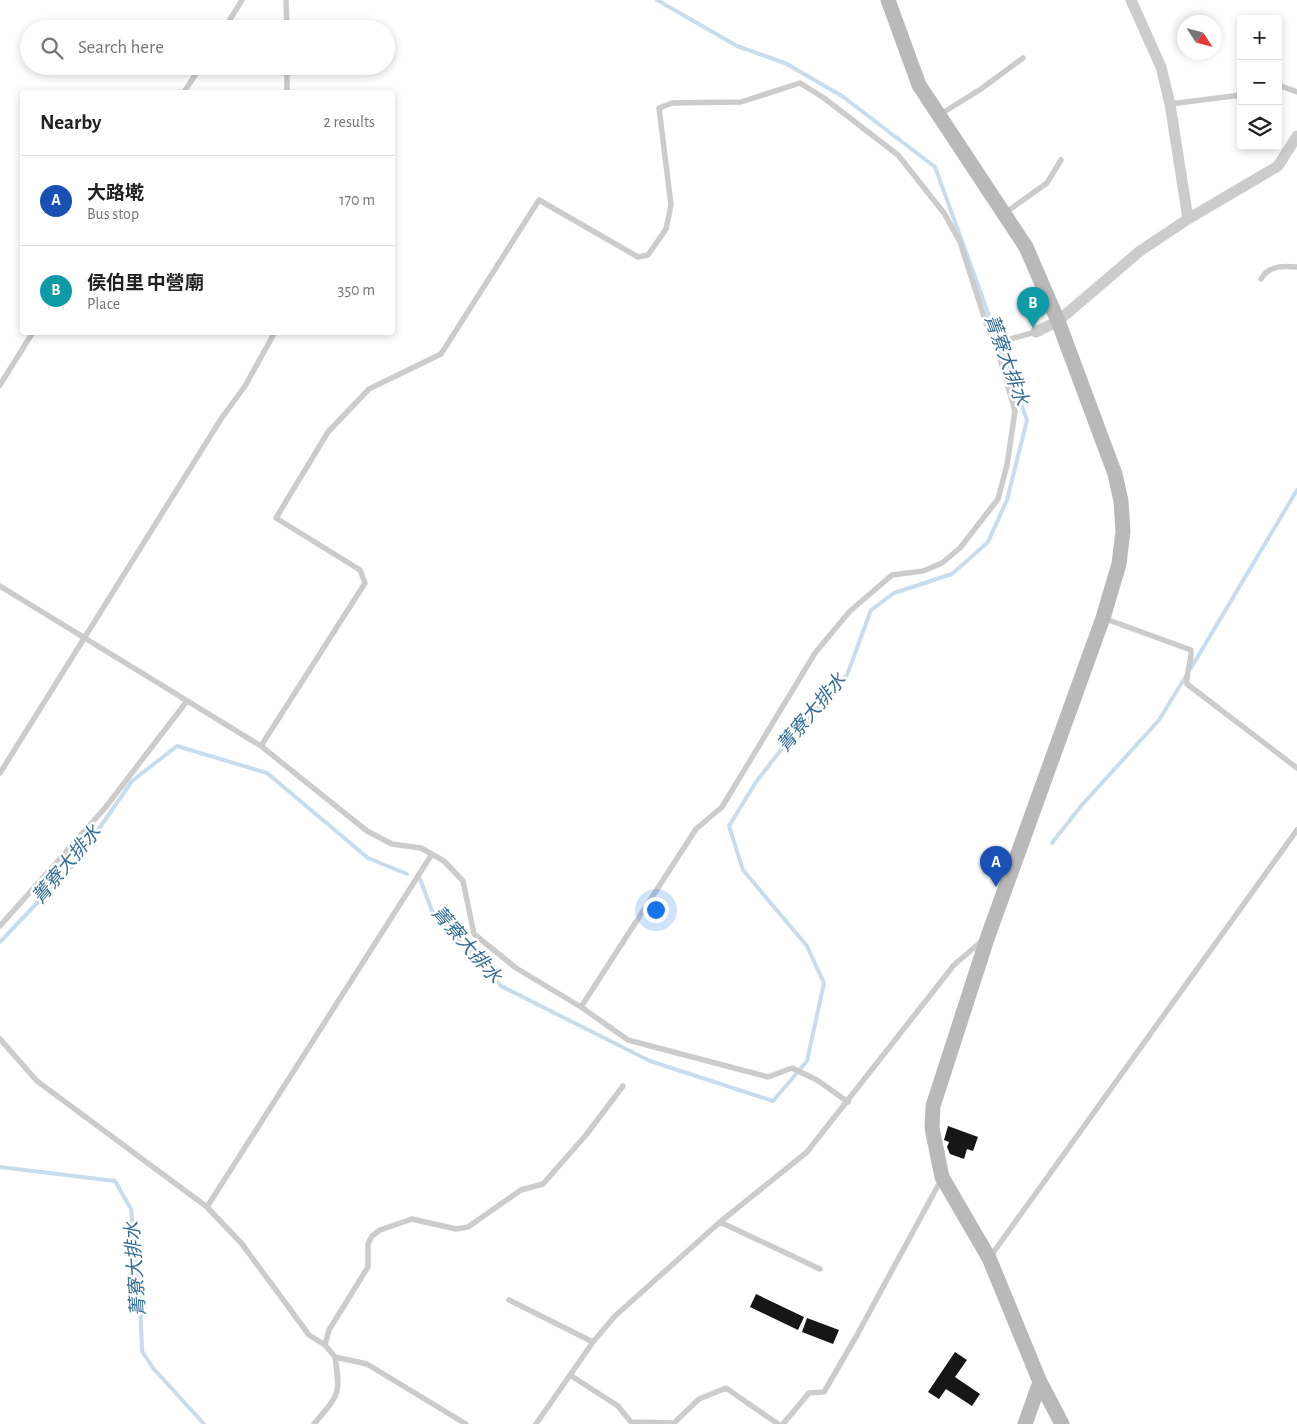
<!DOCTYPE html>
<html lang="en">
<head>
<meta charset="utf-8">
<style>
	:root { --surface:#fff; --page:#f6f6f6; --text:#222; --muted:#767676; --line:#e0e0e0; --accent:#f1262d }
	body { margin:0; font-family:"Alegreya Sans","Noto Sans TC",sans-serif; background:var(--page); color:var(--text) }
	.controls { position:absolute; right:15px; top:15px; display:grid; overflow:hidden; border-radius:5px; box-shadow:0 2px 8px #0003 }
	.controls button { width:45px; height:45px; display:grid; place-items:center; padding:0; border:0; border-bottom:1px solid var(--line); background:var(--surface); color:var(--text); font:25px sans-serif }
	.compass { position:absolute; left:1177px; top:15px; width:45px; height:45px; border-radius:50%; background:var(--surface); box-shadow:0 2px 8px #0003; rotate:126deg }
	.you { position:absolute; left:655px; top:909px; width:18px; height:18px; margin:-12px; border:4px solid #fff; border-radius:50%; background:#1a73e8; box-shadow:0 0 0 8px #1a73e833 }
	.badge { display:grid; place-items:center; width:32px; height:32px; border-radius:50%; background:var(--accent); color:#fff; font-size:16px; font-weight:700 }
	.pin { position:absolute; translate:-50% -41px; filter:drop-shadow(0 1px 2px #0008) }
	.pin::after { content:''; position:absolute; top:26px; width:18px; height:15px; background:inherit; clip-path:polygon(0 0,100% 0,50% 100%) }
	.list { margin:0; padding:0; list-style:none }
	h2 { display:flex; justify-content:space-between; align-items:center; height:65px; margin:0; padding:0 20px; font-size:21px }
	h2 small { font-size:16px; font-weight:400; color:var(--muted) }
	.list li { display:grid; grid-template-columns:32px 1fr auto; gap:15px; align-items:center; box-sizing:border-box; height:90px; padding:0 20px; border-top:1px solid var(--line) }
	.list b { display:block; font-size:19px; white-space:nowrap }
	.list p { margin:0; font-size:16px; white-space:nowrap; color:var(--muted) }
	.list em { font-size:16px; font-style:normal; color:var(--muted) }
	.icon { flex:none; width:28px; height:28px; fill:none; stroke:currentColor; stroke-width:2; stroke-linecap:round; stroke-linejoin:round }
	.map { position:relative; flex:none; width:1297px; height:1424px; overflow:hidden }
	.search { position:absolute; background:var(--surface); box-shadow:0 2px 8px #0003; left:20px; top:20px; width:375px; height:55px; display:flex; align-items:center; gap:12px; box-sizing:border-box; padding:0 18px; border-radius:28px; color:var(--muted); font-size:19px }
	.panel { position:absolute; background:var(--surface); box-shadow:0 2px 8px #0003; left:20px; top:90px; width:375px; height:245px; border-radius:5px }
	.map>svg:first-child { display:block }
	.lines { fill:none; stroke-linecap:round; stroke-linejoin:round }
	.stream { stroke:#c7ddee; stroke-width:4 }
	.building { fill:#161616 }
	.lane { stroke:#ccc; stroke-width:5.5 }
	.street { stroke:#ccc; stroke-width:11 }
	.secondary { stroke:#b9b9b9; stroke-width:15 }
	.labels { text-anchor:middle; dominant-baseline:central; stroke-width:5; stroke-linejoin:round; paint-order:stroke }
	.water-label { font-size:19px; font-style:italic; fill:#376e97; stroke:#fff }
</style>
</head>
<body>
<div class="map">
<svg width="1297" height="1424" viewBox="0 0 1297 1424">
	<rect width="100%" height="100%" fill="#fff"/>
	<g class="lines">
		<path class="stream" d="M 1191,668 L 1297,490
			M 1052,843 L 1081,806 L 1159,720 L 1186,676
			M 420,879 L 432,911 L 501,986 L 650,1061 L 773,1101 L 807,1061 L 824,983 L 807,946 L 743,870 L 729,826 L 756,782 L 780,751 L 847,675 L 871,610 L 894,593 L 952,574 L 988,542 L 1007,500 L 1027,420 L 935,167 L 842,96 L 785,63 L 737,46 L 657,0
			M 0,942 L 76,862 L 132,781 L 177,746 L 267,773 L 368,858 L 407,874
			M 0,1167 L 115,1181 L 131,1209 L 140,1297 L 142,1351 L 153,1368 L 204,1424"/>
	</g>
	<path class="building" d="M 948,1126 L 978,1137 L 973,1151 L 967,1149 L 964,1159 L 950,1154 L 947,1147 L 949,1142 L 944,1140 Z
		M 756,1294 L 804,1317 L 798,1330 L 750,1307 Z
		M 807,1318 L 839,1330 L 833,1344 L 802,1332 Z
		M 955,1352 L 967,1360 L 955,1377 L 980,1394 L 972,1406 L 946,1389 L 939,1399 L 928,1392 Z"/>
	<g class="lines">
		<path class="lane" d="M 286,0 L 287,29
			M 224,29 L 242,0
			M 1278,85 L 1297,92
			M 184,92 L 201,66
			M 287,92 L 287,66
			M 1170,104 L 1241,95
			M 939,115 L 981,89 L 1023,58
			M 1005,213 L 1047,183 L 1061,160
			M 1261,279 C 1269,265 1283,266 1297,267
			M 995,343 L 1036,332
			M 0,385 L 33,332
			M 0,586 L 261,746 L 367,831 L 392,844 L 421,848 L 444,861 L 463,881 L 474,934 L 516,968 L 581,1007 L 628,1040 L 768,1077 L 792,1068 L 817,1080 L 848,1102
			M 1103,618 L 1191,650 C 1192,663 1186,669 1187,684 L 1297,768
			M 261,746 L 365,583 L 360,570 L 276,518 L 328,432 L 369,389 L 441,354 L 539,200 L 638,257 L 648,255 L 666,229 L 671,205 L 659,108 L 672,103 L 741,102 L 800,83 L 824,98 L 898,155 L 944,213 L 960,242 L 986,323 L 999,355 L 1015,411 L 1007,465 L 998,499 L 960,548 L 942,563 L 923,571 L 892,575 L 850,611 L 815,653 L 722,807 L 696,829 L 581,1007
			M 0,773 L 221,419 L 245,386 L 275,332
			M 0,926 L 105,808 L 187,701
			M 0,1039 L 37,1081 L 207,1207 L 242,1244 L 309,1335 L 325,1345 L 335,1357 L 367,1364 L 466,1424
			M 207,1207 L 432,854
			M 720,1222 L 820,1269
			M 990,1257 L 1297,830
			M 509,1300 L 593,1342
			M 325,1345 L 329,1330 L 368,1267 L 368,1244 L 372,1236 L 380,1230 L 412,1219 L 456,1229 L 468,1227 L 521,1190 L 543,1184 L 586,1135 L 623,1086
			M 570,1375 L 618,1406 L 631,1422 L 674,1423 L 699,1399 L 726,1388 L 778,1424
			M 314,1424 C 339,1394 341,1396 335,1357
			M 536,1424 L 593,1342 L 615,1316 L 720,1222 L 807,1152 L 954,965 L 982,941
			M 783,1424 L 809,1393 L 824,1392 L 857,1335 L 941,1180"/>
		<path class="street" d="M 1131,0 L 1161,67 L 1170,104 L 1188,219
			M 1036,332 L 1058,321 L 1140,251 L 1188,219 L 1278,166 L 1297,136"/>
		<path class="secondary" d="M 888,0 L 919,85 L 1026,247 L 1058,321 L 1115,474 L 1121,501 L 1123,531 L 1119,564 L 1103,618 L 988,936 L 933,1106 L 932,1128 L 942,1177 L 989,1258 L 1040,1382 L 1062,1424
			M 1025,1424 L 1040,1382"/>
	</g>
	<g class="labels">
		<g class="water-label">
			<text transform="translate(1006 360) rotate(70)">菁寮大排水</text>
			<text transform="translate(812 713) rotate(-50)">菁寮大排水</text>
			<text transform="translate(67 865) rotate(-50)">菁寮大排水</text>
			<text transform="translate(466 945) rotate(49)">菁寮大排水</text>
			<text transform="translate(136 1269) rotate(-94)">菁寮大排水</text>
		</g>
	</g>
</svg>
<div class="controls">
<button>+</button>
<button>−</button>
<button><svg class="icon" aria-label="layers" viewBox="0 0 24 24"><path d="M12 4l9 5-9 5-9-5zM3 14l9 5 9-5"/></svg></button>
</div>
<svg class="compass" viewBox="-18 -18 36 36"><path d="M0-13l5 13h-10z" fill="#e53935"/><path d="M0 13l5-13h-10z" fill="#767676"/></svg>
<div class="you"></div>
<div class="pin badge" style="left:996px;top:887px;background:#1a4fb4">A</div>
<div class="pin badge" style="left:1033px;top:328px;background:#0f9aa8">B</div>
<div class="search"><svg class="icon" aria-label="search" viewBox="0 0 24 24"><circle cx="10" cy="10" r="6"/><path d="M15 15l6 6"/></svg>Search here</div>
<section class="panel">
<h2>Nearby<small>2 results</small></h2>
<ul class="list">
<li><span class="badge" style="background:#1a4fb4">A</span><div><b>大路墘</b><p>Bus stop</p></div><em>170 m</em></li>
<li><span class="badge" style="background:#0f9aa8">B</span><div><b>侯伯里 中營廟</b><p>Place</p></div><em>350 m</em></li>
</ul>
</section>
</div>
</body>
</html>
